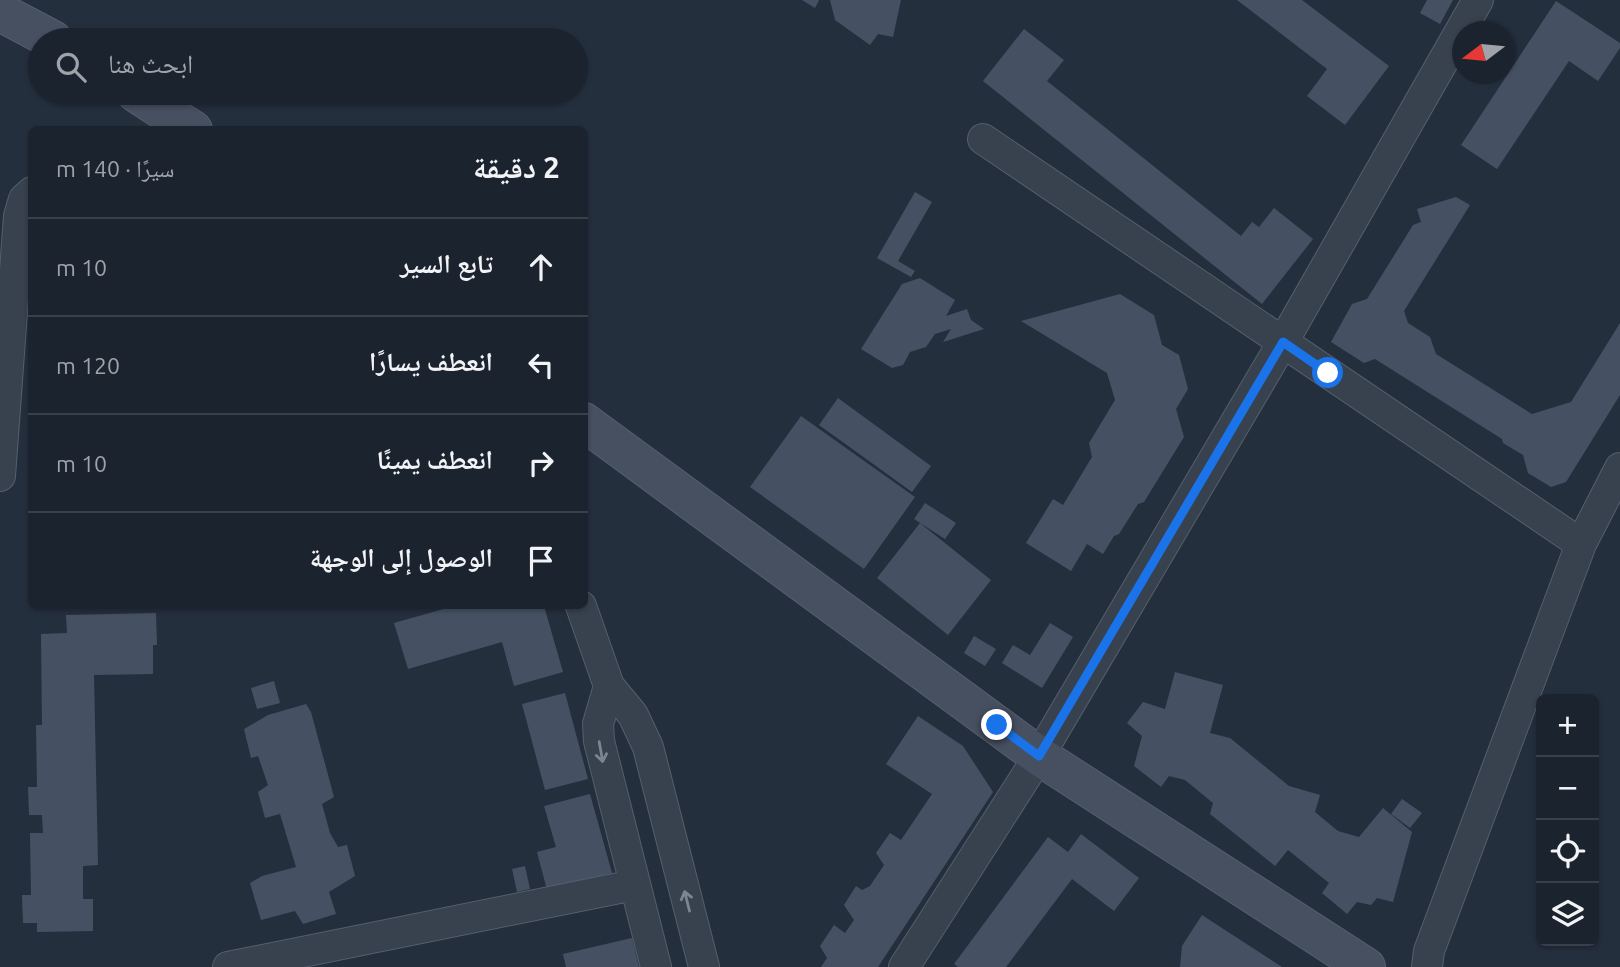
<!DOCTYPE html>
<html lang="ar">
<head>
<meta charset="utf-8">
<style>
  :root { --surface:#1b232e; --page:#242b36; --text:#f1f3f6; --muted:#a0a4aa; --line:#39404a }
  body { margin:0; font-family:Ubuntu,"Noto Naskh Arabic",sans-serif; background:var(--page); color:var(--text); direction:rtl }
  .controls { position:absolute; right:21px; bottom:21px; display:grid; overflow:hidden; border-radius:10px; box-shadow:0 2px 5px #0004 }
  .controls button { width:63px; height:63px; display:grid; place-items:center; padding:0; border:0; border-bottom:2px solid var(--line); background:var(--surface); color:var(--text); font:35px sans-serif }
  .compass { position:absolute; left:1452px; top:21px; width:63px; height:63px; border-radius:50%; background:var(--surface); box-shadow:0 2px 5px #0004; rotate:254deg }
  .stop { position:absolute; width:21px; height:21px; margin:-16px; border:5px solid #1a73e8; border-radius:50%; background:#fff }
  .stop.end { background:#1a73e8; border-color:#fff; box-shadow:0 2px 7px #0008 }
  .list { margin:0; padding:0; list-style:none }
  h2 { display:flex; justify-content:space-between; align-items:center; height:91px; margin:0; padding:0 28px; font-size:30px }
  h2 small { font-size:23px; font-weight:400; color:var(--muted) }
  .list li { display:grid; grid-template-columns:46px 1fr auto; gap:21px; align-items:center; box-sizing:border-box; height:98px; padding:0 28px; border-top:2px solid var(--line) }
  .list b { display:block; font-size:26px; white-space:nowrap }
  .list em { font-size:23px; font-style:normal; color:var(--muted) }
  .icon { flex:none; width:38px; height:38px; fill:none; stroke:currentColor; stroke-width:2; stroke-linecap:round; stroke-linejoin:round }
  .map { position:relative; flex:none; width:1620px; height:967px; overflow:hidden; direction:ltr }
  .search { position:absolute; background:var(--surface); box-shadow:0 2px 5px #0004; left:28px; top:28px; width:560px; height:77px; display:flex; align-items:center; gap:18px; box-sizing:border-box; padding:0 24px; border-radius:38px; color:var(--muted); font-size:26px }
  .panel { position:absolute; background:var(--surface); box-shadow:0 2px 5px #0004; left:28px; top:126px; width:560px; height:483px; border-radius:10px; direction:rtl }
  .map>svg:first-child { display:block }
  .building { fill:#455162 }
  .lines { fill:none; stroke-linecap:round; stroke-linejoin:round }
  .street-casing { stroke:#565f6c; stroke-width:32 }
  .secondary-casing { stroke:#565f6c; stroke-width:40 }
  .street { stroke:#38414e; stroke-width:30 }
  .secondary { stroke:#465061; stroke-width:38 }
  .oneway { stroke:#7c8592 }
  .route { stroke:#1a73e8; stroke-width:9 }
</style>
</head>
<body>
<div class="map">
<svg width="1620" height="967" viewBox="0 0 1620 967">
  <rect width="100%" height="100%" fill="#242f3e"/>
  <path class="building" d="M802 0H819L815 8Z
    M830 0H901L893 37 878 34 870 45 835 20Z
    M1237 0H1302L1389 66 1345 125 1307 96 1327 69Z
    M1427 0H1453L1440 24 1420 13Z
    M1556 1 1620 43V48L1598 81 1569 61 1497 169 1461 145Z
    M1024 29 1064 60 1047 81 1241 236 1252 222 1259 227 1274 208 1313 239 1262 304 983 81Z
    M915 192 932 202 898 261 915 271 911 277 877 258Z
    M1456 197 1470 205 1404 311 1408 323 1430 337 1436 354 1532 414 1571 402 1620 323V395L1566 482 1551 487 1528 473 1523 455 1503 443 1502 439 1375 359 1364 363 1331 342 1352 304 1367 299 1413 225 1421 222 1417 209Z
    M920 278 955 300 946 316 967 309 971 320 984 329 943 342 951 329 935 334 926 347 910 352 903 365 892 368 861 349 902 284Z
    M1120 294 1154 315 1162 345 1179 355 1188 389 1176 409 1184 437 1144 502 1138 504 1119 534 1114 536 1103 554 1087 544 1071 571 1026 543 1053 499 1063 505 1092 457 1089 443 1115 400 1107 373 1021 321Z
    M838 398 931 466 912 492 819 425Z
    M801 416 915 497 864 569 750 487Z
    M925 503 956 523 945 539 914 519Z
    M920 523 991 580 948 635 877 578Z
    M454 606H544L563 672 514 686 502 642 408 669 394 623Z
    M156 613 157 645H153V674L94 675 98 865 83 866V899H93V931L37 932V923H23L22 895H31L30 833H43L42 815H29L28 787H37L36 725H42L41 634 67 633 66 615Z
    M1050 623 1073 637 1042 688 1002 663 1013 645 1030 655Z
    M974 636 996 649 985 666 964 653Z
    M1175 672 1223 685 1210 733 1230 738 1289 786 1320 795 1315 812 1338 831 1359 837 1383 808 1412 832 1393 902 1377 898 1371 905 1357 902 1347 914 1322 893 1329 883 1288 850 1275 866 1210 814 1213 803 1185 780 1169 776 1161 787 1134 766 1142 736 1127 723 1143 702 1165 709Z
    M274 681 280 703 257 709 251 688Z
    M565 693 588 779 545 790 522 704Z
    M306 704 311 712 334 797 322 804 330 833 338 847 347 845 355 876 329 892 336 914 303 924 295 911 261 920 250 883 262 876 296 867 280 814 265 818 258 792 268 785 258 756 251 758 244 729 268 715Z
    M918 716 963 746 993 792 878 967H821L827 958 820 946 834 925 845 933 854 920 844 905 856 886 862 890 870 886 884 865 876 853 890 833 901 840 932 794 886 764Z
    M590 794 612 873 547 890 537 852 556 847 544 806Z
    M1402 799 1422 813 1410 828 1391 814Z
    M1081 834 1139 878 1114 911 1072 879 1006 967H958L954 964 1048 837 1068 852Z
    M525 866 530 889 517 892 512 869Z
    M1202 915 1282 967H1180L1182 946Z
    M632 938 639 967H566L563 954Z"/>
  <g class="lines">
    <defs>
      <path id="street" d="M983 139 1581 544
        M0 476 19 216 24 199 32 192
        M581 606 609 686 633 715 648 747 704 967
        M609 686 598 724 599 741 656 967
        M228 967 634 885
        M904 967 1039 756 1283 342 1478 0
        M1427 967 1429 951 1581 544 1620 468"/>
      <path id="secondary" d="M0 12 53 40
        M136 93 193 130
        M584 422 1039 756 1366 967"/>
    </defs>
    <use href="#street" class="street-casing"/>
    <use href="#secondary" class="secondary-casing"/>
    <use href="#street" class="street"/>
    <use href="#secondary" class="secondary"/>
  </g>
  <defs><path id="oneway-shaft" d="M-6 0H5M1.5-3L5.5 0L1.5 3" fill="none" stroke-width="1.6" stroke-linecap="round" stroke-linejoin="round" transform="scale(1.75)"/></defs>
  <g class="oneway">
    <use href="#oneway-shaft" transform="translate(601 752) rotate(80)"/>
    <use href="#oneway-shaft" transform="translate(687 901) rotate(-104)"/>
  </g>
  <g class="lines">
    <path class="route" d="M997 725 1039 756 1283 342 1328 373"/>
  </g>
</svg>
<div class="controls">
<button>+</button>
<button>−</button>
<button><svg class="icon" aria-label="locate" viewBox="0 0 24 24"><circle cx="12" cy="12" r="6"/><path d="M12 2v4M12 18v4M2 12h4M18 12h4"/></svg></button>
<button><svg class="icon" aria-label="layers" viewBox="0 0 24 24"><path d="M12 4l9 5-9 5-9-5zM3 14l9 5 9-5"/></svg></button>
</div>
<svg class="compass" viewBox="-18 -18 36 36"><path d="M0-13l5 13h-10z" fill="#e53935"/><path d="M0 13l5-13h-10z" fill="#a0a4aa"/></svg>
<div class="stop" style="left:1328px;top:373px"></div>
<div class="stop end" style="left:997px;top:725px"></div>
<div class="search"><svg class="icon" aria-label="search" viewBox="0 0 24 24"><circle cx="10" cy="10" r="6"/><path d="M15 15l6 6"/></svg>ابحث هنا</div>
<section class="panel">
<h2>2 دقيقة<small>سيرًا · 140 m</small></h2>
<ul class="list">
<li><svg class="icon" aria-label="ahead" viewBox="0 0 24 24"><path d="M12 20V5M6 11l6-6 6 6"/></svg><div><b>تابع السير</b></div><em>10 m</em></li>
<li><svg class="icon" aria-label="left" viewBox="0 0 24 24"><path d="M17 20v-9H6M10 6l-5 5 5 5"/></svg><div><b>انعطف يسارًا</b></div><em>120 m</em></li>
<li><svg class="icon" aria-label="right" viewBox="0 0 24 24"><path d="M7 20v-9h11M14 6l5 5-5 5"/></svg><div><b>انعطف يمينًا</b></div><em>10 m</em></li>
<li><svg class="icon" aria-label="arrive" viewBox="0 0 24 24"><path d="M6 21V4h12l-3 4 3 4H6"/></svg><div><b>الوصول إلى الوجهة</b></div></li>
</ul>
</section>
</div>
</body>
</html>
